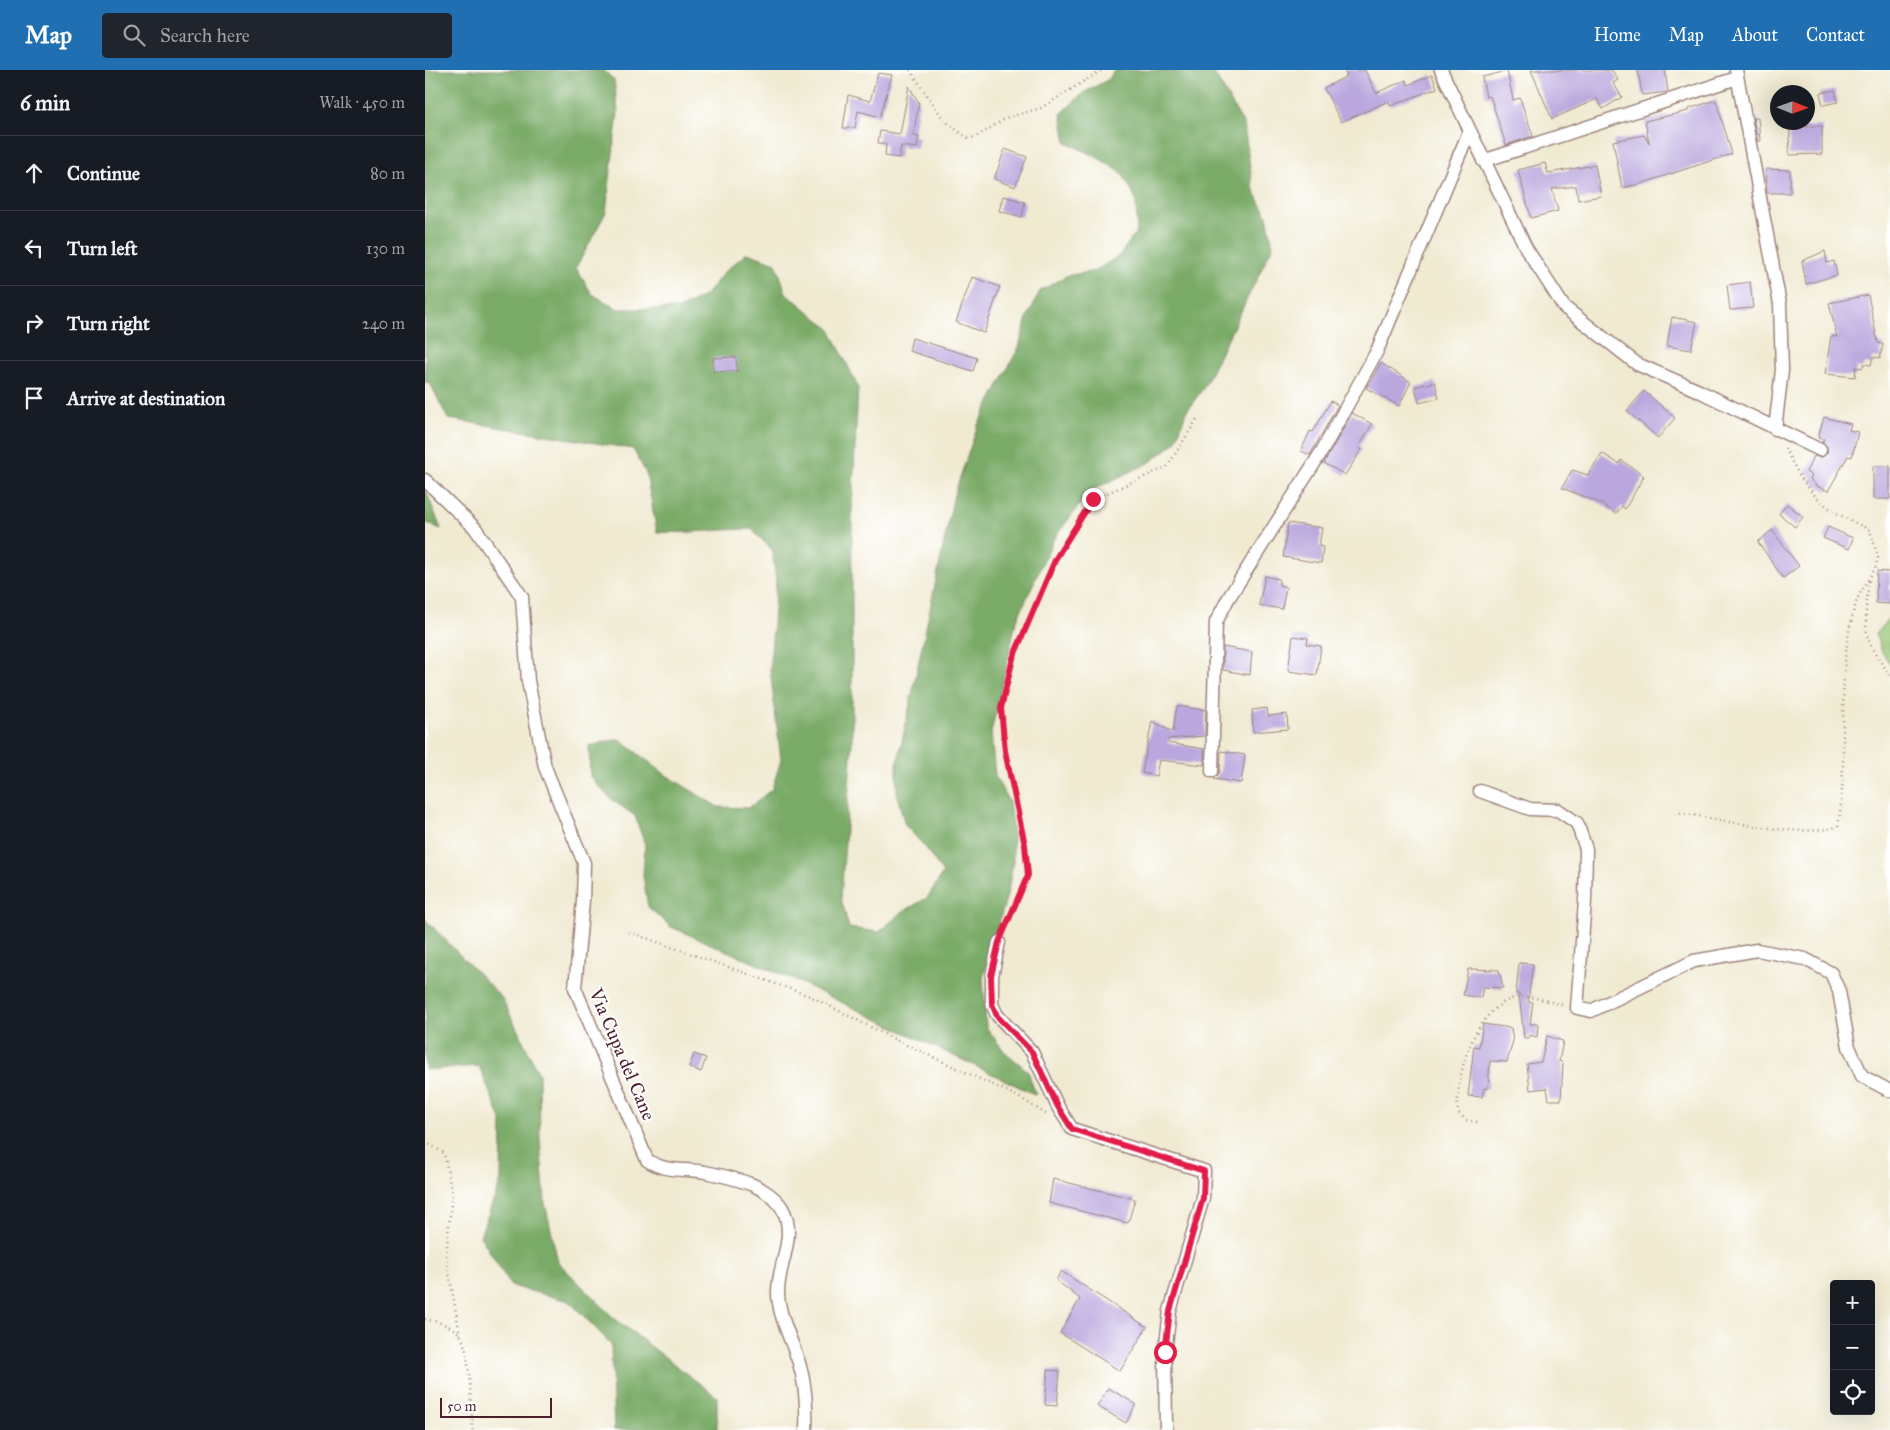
<!DOCTYPE html>
<html lang="en">
<head>
<meta charset="utf-8">
<style>
  :root { --surface:#171b24; --page:#20242c; --text:#f1f3f6; --muted:#9ea1a6; --line:#363941; --accent:#1f6fb2 }
  body { margin:0; font-family:"IM FELL Great Primer",serif; background:var(--page); color:var(--text) }
  .controls { position:absolute; right:15px; bottom:15px; display:grid; overflow:hidden; border-radius:5px; box-shadow:0 5px 20px #0002 }
  .controls button { width:45px; height:45px; display:grid; place-items:center; padding:0; border:0; border-bottom:1px solid var(--line); background:var(--surface); color:var(--text); font:25px sans-serif }
  .compass { position:absolute; left:1345px; top:15px; width:45px; height:45px; border-radius:50%; background:var(--surface); box-shadow:0 5px 20px #0002; rotate:91deg }
  .scale { position:absolute; left:15px; bottom:12px; width:112px; box-sizing:border-box; padding-left:5px; border:2px solid #4a1f2b; border-top:0; font-size:14px; line-height:18px; white-space:nowrap; color:#4a1f2b; -webkit-text-stroke:4px #fff; paint-order:stroke }
  .stop { position:absolute; width:15px; height:15px; margin:-11px; border:4px solid #e11d48; border-radius:50%; background:#fff }
  .stop.end { background:#e11d48; border-color:#fff; box-shadow:0 1px 5px #0008 }
  .list { margin:0; padding:0; list-style:none }
  h2 { display:flex; justify-content:space-between; align-items:center; height:65px; margin:0; padding:0 20px; font-size:21px }
  h2 small { font-size:16px; font-weight:400; color:var(--muted) }
  .list li { display:grid; grid-template-columns:32px 1fr auto; gap:15px; align-items:center; box-sizing:border-box; height:75px; padding:0 20px; border-top:1px solid var(--line) }
  .list b { display:block; font-size:19px; white-space:nowrap }
  .list em { font-size:16px; font-style:normal; color:var(--muted) }
  .icon { flex:none; width:28px; height:28px; fill:none; stroke:currentColor; stroke-width:2; stroke-linecap:round; stroke-linejoin:round }
  .map { position:relative; flex:none; width:1465px; height:1360px; overflow:hidden }
  header { display:flex; align-items:center; gap:30px; box-sizing:border-box; height:70px; padding:0 25px; background:var(--accent); color:#fff }
  header strong { font-size:24px }
  nav { display:flex; gap:28px; margin-inline-start:auto; font-size:18px }
  .search { width:350px; height:45px; background:var(--page); display:flex; align-items:center; gap:12px; box-sizing:border-box; padding:0 18px; border-radius:5px; color:var(--muted); font-size:19px }
  main { display:flex }
  aside { flex:1; background:var(--surface) }
  .map>svg:first-child { display:block }
  .green { fill:#97c574; stroke:#707250 }
  .forest { fill:#79aa66; stroke:#626448 }
  .building { fill:#baa7de }
  .lines { fill:none; stroke-linecap:round; stroke-linejoin:round }
  .street-casing { stroke:#9d847e; stroke-width:15 }
  .path { stroke:#9d847e; stroke-width:2.5; stroke-dasharray:1 4; stroke-linecap:butt }
  .street { stroke:#fff; stroke-width:12 }
  .route { stroke:#e11d48; stroke-width:6 }
  .labels { text-anchor:middle; stroke-width:4; stroke-linejoin:round; paint-order:stroke }
  .street-label { font-size:19px; fill:#4a1f2b; stroke:#fff }
</style>
</head>
<body>
<header>
<strong>Map</strong>
<div class="search"><svg class="icon" aria-label="search" viewBox="0 0 24 24"><circle cx="10" cy="10" r="6"/><path d="M15 15l6 6"/></svg>Search here</div>
<nav><a>Home</a><a>Map</a><a>About</a><a>Contact</a></nav>
</header>
<main>
<aside>
<h2>6 min<small>Walk · 450 m</small></h2>
<ul class="list">
<li><svg class="icon" aria-label="ahead" viewBox="0 0 24 24"><path d="M12 20V5M6 11l6-6 6 6"/></svg><div><b>Continue</b></div><em>80 m</em></li>
<li><svg class="icon" aria-label="left" viewBox="0 0 24 24"><path d="M17 20v-9H6M10 6l-5 5 5 5"/></svg><div><b>Turn left</b></div><em>130 m</em></li>
<li><svg class="icon" aria-label="right" viewBox="0 0 24 24"><path d="M7 20v-9h11M14 6l5 5-5 5"/></svg><div><b>Turn right</b></div><em>240 m</em></li>
<li><svg class="icon" aria-label="arrive" viewBox="0 0 24 24"><path d="M6 21V4h12l-3 4 3 4H6"/></svg><div><b>Arrive at destination</b></div></li>
</ul>
</aside>
<div class="map">
<svg width="1465" height="1360" viewBox="0 0 1465 1360">
  <rect width="100%" height="100%" fill="#fff"/>
  <filter id="ink" filterUnits="userSpaceOnUse"><feTurbulence type="fractalNoise" baseFrequency=".02" numOctaves="2"/><feDisplacementMap in="SourceGraphic" scale="10" xChannelSelector="R" yChannelSelector="G"/><feConvolveMatrix kernelMatrix="1 2 1 2 8 2 1 2 1" color-interpolation-filters="sRGB"/></filter>
  <filter id="wash" filterUnits="userSpaceOnUse"><feTurbulence type="fractalNoise" baseFrequency=".0096" numOctaves="4" result="noise"/><feDisplacementMap in="SourceGraphic" scale="20" xChannelSelector="R" yChannelSelector="G"/><feGaussianBlur stdDeviation="1.12" result="paint"/><feColorMatrix in="noise" values="0 0 0 0 0 0 0 0 0 0 0 0 0 0 0 0 0 1.4 0 .05"/><feComposite in="paint" operator="in"/></filter>
  <g filter="url(#wash)">
    <rect width="100%" height="100%" fill="#f0ead1"/>
    <path class="green" d="M1463 549H1465V594L1457 582 1450 564Z"/>
    <path class="forest" d="M0 0H179L189 10 193 42 181 142 151 198 167 224 193 239H254L281 225 299 202 322 183 351 193 361 223 405 259 433 317 427 440V673L416 828 424 858 454 862 477 842 502 828 518 803 501 778 480 755 472 725V695L529 425 553 355 594 277 602 248 615 221 641 206 670 201 695 185 712 161 711 129 697 103 670 86 641 72 636 44 658 23 684 9 689 0 788 1 819 55 828 118 842 146 848 176 779 317 761 342 751 372 724 393 665 421 628 470 591 552 566 663 570 706 584 732 588 763V794L582 825 558 908 561 957 579 981 603 1001 611 1025 376 913 246 857 223 837 218 806 220 775 210 746 186 729 165 707 164 676 194 669 241 705 293 737 324 738 347 719 356 690 345 599 351 510 347 480 326 459C295 459 264 464 232 462L221 403 208 379 23 349 5 313 0 312Z
      M0 418 16 459 0 452Z
      M0 849 77 928 114 1004 115 1070 120 1133 133 1192 189 1248 292 1327V1360H189L186 1274 144 1231 86 1216 55 1166 76 1110 77 1052 54 996 0 1000Z"/>
    <g id="blocks">
      <path class="building" d="M919 0H940L951 23 981 10 983 15 1007 5 1012 18 965 36 964 31 916 52 899 18 922 6Z
        M1106 0H1187L1193 10 1188 13 1197 27 1178 39 1172 29 1127 49Z
        M1213 0H1240L1243 22 1217 25Z
        M1082 1 1088 30 1095 28 1108 66 1081 75 1065 26 1061 27 1057 7Z
        M453 3 467 5 455 47 433 41 430 58H418L423 25 445 31Z
        M484 16 494 33 488 66 494 67 492 78 476 76 474 88 460 86 461 74 453 73 455 61 475 64Z
        M1410 20 1413 32 1398 35 1395 23Z
        M1291 30 1307 84 1215 114 1197 118 1188 71 1219 65 1224 73 1220 51 1263 41V39Z
        M1328 48H1333L1335 70 1333 72Z
        M1397 56V84L1364 85 1365 57Z
        M580 79 602 87 590 117 569 109Z
        M1120 93 1123 103 1170 95 1176 126 1153 130 1151 116 1127 119 1133 141 1106 148 1093 100Z
        M1341 99 1365 100V123H1342Z
        M578 126 600 132 597 147 574 141Z
        M1400 181 1402 193 1409 191 1412 205 1381 214 1377 191Z
        M547 207 575 217 559 263 531 252Z
        M1325 212 1328 238 1305 240 1302 215Z
        M1443 225 1453 273 1458 274 1455 288 1448 287 1446 295 1439 294 1437 298 1431 297 1430 307 1400 304 1406 266 1412 267 1404 233Z
        M1247 247 1272 252 1266 280 1242 276Z
        M487 268 552 288 548 301 484 281Z
        M311 287 312 301 288 302V288Z
        M956 293 986 312 974 336 941 318Z
        M1010 312 1014 328 994 333 990 317Z
        M1219 321 1250 348 1233 368 1202 341Z
        M906 331 913 335 885 385 876 381 885 361 888 362Z
        M927 343 947 354 934 377 937 379 920 405 899 393Z
        M1399 347 1426 354 1424 360 1433 362 1427 387 1423 386 1403 421 1391 416 1385 409 1387 406 1381 402 1389 386 1396 388 1402 383V376L1397 372 1399 369 1393 368Z
        M1177 383 1194 394 1196 390 1219 406 1200 439 1197 436 1191 444 1175 433 1137 418 1147 400 1163 405Z
        M1448 396H1465V429H1448Z
        M1362 434 1378 447 1370 457 1354 444Z
        M863 453 897 458 894 476 898 477 896 493 858 487Z
        M1403 457 1428 468 1424 479 1398 468Z
        M1347 460 1374 496 1358 508 1333 472Z
        M1452 501 1465 502V534L1451 533Z
        M840 506 854 509V515L861 517 857 539 834 535Z
        M868 566 883 568 882 574 896 576 892 605 863 601Z
        M798 577 827 582 825 605 798 600Z
        M752 636 781 640 780 666 743 669V673L779 679V695L734 690 731 706 717 703 727 651 748 662Z
        M842 638 843 646 862 644 863 659 828 662 827 640Z
        M796 681 820 685 816 713 789 709 795 702Z
        M1094 893 1108 894 1103 932H1108L1105 954H1113L1112 967 1104 965V968H1099L1094 924H1091Z
        M1043 899 1074 900 1078 918 1058 917 1056 928 1038 925Z
        M1058 954 1086 958 1088 971 1082 992 1065 991 1063 1019 1059 1018 1057 1027 1043 1026 1049 976 1054 977Z
        M1122 966 1138 971 1134 991 1138 993 1136 1030H1124L1122 1018 1105 1020 1102 994 1116 992Z
        M269 984 281 988 276 1002 264 997Z
        M628 1109 710 1129 703 1153 624 1133Z
        M636 1201 722 1257 695 1301 635 1263 655 1229 631 1210Z
        M623 1300 635 1301 632 1336 620 1335Z
        M683 1318 711 1334 701 1353 672 1336Z"/>
    </g>
  </g>
  <g filter="url(#ink)">
    <use href="#blocks" fill-opacity="0" stroke="#9d847e" stroke-width="1"/>
    <g class="lines">
      <defs>
        <path id="street" d="M1016 0 1101 178 1139 237 1212 294 1274 321 1395 380
          M1311 0 1355 234 1357 300 1350 359
          M1058 91 1312 8
          M0 410 50 458 97 527 103 611 120 697 159 793 158 831 150 918 222 1090C241 1103 259 1098 280 1102 295 1105 313 1109 328 1115 338 1119 352 1129 357 1138 373 1166 352 1195 353 1224 354 1247 367 1271 374 1293 381 1315 382 1337 381 1360
          M787 701 791 552 803 529 897 381 952 281 1044 62
          M1055 721 1105 739 1133 740 1152 753 1161 779 1160 831 1152 938 1166 941 1269 891 1332 880 1380 889 1406 903 1414 921 1424 977 1437 1006 1465 1021
          M574 872 567 906V934L572 945 607 982 633 1037 647 1059 779 1101 778 1128 745 1241 740 1282 741 1360"/>
      </defs>
      <use href="#street" class="street-casing"/>
      <path class="path" d="M485 0 519 50 542 68 551 67 581 48 616 38 677 0
        M1360 378C1374 407 1387 430 1417 446 1426 451 1436 455 1445 460L1453 488 1450 499
        M1444 511C1442 530 1437 557 1446 576 1451 586 1459 596 1465 606
        M1250 742C1290 748 1377 770 1413 756 1425 684 1409 607 1430 536 1433 524 1443 511 1450 499
        M580 860 603 805 600 775 580 681 575 638 588 588 631 488 668 429 742 397 772 349
        M204 862 385 926 473 971 592 1026 621 1044
        M1052 1052 1041 1050 1033 1042C1030 1005 1049 940 1089 928 1104 924 1124 932 1139 935
        M0 1072 19 1083 27 1124 21 1185 35 1265
        M0 1249C11 1251 27 1255 35 1265 46 1280 45 1338 48 1360"/>
      <use href="#street" class="street"/>
    </g>
  </g>
  <g class="lines" filter="url(#ink)">
    <path class="route" d="M668 429 631 488 588 588 576 638 580 681 600 775 603 805 574 872 566 906 567 934 572 946 607 982 633 1037 647 1059 779 1101 778 1128 745 1241 740 1282"/>
  </g>
  <g class="labels">
    <g class="street-label">
      <text transform="translate(198 984) rotate(67)" y="7">Via Cupa del Cane</text>
    </g>
  </g>
</svg>
<div class="controls">
<button>+</button>
<button>−</button>
<button><svg class="icon" aria-label="locate" viewBox="0 0 24 24"><circle cx="12" cy="12" r="6"/><path d="M12 2v4M12 18v4M2 12h4M18 12h4"/></svg></button>
</div>
<svg class="compass" viewBox="-18 -18 36 36"><path d="M0-13l5 13h-10z" fill="#e53935"/><path d="M0 13l5-13h-10z" fill="#9ea1a6"/></svg>
<div class="scale">50 m</div>
<div class="stop" style="left:740px;top:1282px"></div>
<div class="stop end" style="left:668px;top:429px"></div>
</div>
</main>
</body>
</html>
